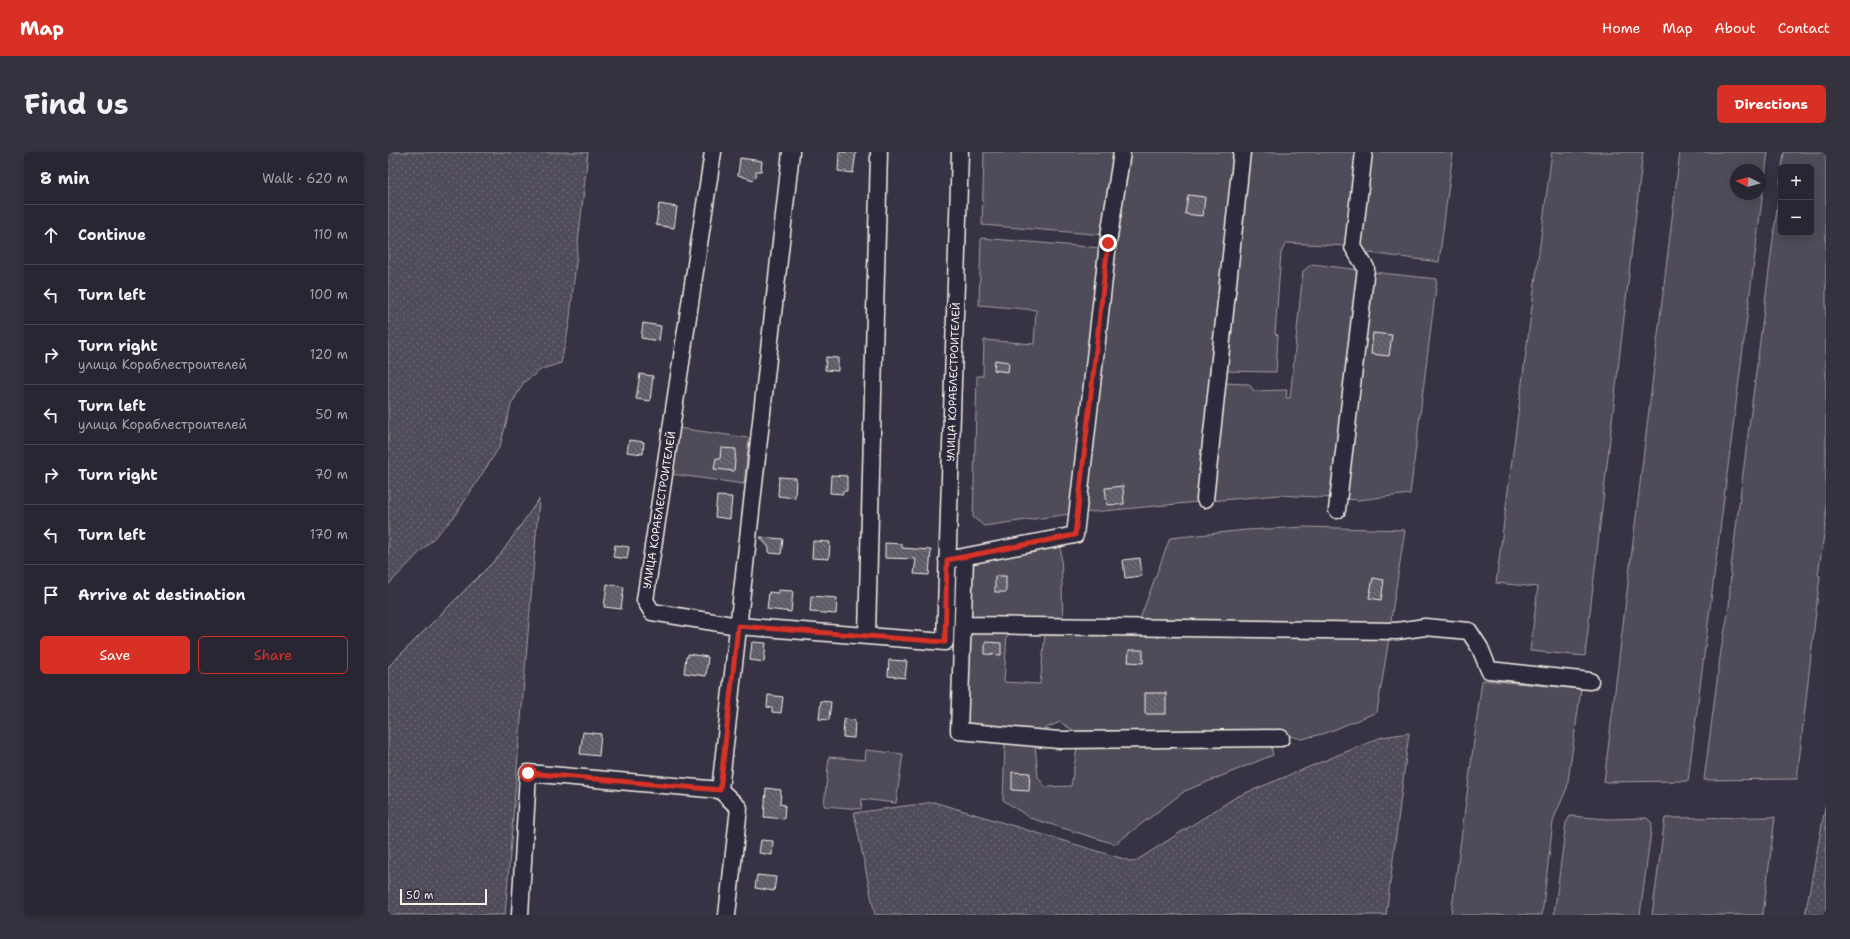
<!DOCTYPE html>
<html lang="en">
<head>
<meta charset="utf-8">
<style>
  :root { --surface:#292633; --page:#35323f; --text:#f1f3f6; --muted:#a5a5ac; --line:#45434e; --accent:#d93025 }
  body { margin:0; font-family:"Shantell Sans",sans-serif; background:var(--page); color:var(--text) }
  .controls { position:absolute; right:12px; top:12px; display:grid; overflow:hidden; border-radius:6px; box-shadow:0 2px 10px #0003 }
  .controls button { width:36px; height:36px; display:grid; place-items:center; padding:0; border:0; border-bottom:1px solid var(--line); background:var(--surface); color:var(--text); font:20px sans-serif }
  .compass { position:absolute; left:1342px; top:12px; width:36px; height:36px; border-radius:50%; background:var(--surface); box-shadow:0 2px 10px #0003; rotate:276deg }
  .scale { position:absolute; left:12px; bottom:10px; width:87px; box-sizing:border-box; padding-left:4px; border:2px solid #f4f1e8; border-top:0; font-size:11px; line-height:14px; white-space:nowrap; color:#f4f1e8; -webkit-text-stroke:3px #2f2a3d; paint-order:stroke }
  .stop { position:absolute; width:12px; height:12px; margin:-9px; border:3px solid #d93025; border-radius:50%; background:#fff }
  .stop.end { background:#d93025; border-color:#fff; box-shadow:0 1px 4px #0008 }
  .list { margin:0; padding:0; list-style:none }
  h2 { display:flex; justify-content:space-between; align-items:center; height:52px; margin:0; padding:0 16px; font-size:17px }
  h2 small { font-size:13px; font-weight:400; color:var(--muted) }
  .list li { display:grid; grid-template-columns:26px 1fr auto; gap:12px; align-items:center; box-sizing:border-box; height:60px; padding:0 16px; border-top:1px solid var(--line) }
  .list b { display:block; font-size:15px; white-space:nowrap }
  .list p { margin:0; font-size:13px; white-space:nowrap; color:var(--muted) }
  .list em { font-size:13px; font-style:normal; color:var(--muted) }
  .actions { display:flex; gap:8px; padding:12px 16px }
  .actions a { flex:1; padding:9px 0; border:1px solid var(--accent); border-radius:6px; text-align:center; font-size:14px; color:var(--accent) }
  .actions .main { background:var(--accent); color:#fff }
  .icon { flex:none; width:22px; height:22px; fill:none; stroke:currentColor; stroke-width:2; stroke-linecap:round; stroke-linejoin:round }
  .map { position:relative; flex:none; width:1438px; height:763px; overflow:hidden; border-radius:6px }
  header { display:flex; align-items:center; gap:24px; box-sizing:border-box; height:56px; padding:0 20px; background:var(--accent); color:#fff }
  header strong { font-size:19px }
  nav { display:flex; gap:22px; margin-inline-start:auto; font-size:14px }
  .intro { display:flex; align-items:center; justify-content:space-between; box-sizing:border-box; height:96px; padding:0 24px }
  h1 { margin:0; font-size:28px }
  .button { padding:10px 18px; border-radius:6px; background:var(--accent); color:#fff; font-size:14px; font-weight:700 }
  main { display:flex; gap:24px; padding:0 24px }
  aside { flex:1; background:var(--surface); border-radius:6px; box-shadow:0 2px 10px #0003 }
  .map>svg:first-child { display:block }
  .grass { fill:url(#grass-dots); stroke:#a29ea0 }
  .green { fill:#504b59; stroke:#a29ea0; fill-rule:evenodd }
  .building { fill:url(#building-back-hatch); stroke:#f4f1e8 }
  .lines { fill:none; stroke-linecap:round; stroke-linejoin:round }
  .minor-casing { stroke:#f4f1e8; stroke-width:19 }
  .minor { stroke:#2f2a3d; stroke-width:16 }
  .route { stroke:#d93025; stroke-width:5 }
  .labels { text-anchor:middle; stroke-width:4; stroke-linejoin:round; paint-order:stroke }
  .street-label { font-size:11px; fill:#f4f1e8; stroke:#2f2a3d }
</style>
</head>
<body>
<header>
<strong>Map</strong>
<nav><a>Home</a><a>Map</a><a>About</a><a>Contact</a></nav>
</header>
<div class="intro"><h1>Find us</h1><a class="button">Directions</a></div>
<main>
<aside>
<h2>8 min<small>Walk · 620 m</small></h2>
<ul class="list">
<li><svg class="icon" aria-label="ahead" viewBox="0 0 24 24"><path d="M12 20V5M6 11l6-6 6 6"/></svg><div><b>Continue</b></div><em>110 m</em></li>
<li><svg class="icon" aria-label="left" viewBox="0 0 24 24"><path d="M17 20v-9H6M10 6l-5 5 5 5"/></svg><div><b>Turn left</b></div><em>100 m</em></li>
<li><svg class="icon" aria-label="right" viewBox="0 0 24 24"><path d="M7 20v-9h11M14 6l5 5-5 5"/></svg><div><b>Turn right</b><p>улица Кораблестроителей</p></div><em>120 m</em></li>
<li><svg class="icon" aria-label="left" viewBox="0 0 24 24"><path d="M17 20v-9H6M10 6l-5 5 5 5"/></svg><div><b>Turn left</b><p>улица Кораблестроителей</p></div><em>50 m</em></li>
<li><svg class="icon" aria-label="right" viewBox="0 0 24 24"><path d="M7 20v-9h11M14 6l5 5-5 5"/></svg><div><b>Turn right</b></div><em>70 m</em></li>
<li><svg class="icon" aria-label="left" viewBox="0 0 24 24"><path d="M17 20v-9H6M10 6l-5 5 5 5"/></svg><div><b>Turn left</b></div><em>170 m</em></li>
<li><svg class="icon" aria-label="arrive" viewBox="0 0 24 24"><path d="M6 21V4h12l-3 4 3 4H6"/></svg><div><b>Arrive at destination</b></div></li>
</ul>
<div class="actions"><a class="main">Save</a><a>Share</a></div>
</aside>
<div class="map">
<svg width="1438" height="763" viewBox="0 0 1438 763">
  <defs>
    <pattern id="grass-dots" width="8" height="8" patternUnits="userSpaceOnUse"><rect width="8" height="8" fill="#504b59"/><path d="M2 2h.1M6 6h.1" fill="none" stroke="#6a6571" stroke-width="1.8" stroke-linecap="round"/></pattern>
    <pattern id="building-back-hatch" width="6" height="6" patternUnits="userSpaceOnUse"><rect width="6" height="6" fill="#5f5c67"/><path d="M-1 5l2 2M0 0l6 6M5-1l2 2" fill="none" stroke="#77747d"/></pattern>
  </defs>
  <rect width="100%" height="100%" fill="#373244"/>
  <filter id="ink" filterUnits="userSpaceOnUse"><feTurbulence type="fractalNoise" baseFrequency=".025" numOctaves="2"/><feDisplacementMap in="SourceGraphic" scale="8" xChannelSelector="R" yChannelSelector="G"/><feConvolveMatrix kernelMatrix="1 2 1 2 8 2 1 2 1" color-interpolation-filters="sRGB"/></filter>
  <g filter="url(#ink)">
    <path class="grass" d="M0 0H200L181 174 173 211 154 217 136 230 123 253 112 294 67 364 0 433Z
      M151 347 117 763H0V515L112 403Z
      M1021 581 998 763H487L466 661 546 650 746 710 848 645 994 585Z
      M1438 651V763H1417Z"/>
    <path class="green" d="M596 0H729L717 83 594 73Z
      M742 0H847L810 350 694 361 723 110 734 58Z
      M860 0H970L958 94 898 91 893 101 887 182 890 183 888 220 837 219Z
      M982 0H1065L1051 110 973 100 970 95Z
      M1164 0H1255L1197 504 1142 499 1150 435 1108 431Z
      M1292 0H1380L1300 629 1216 630ZM1348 18H1372V42H1348Z
      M1396 0H1438V369L1430 423 1432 424 1409 627 1316 628 1333 498 1341 457 1343 415 1393 25V81H1423V15H1394Z
      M593 86 713 96 682 362 596 374 585 365 589 224H595L596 188 646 192 648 158 591 153Z
      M924 112 972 118 945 346 891 343 822 349 836 231 861 232 866 239 899 238 898 246H902L915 119Z
      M984 120 1049 127 1022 342 970 348 957 347Z
      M290 276 361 286 356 332 283 322Z
      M918 375 1017 378 1002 474 750 472 782 386 858 378Z
      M673 395 675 471 581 469 584 412 624 402Z
      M581 481 619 482 616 530 652 532 657 483 1001 486 989 560 938 581 914 587 894 582 694 584 672 570 649 580 577 576Z
      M1094 528 1193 537 1179 636 1168 661 1165 670 1154 763H1063Z
      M617 590 647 592 650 625 657 635 683 634 689 596 883 594 885 603 797 639 727 692 642 666 615 648Z
      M478 598 515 602 508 651 474 647 473 657 436 654 441 605 477 608Z
      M1182 664 1220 667 1259 666 1264 671 1252 763H1166L1178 671Z
      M1387 665 1375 763H1264L1277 666Z"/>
    <path class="building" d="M451 0H468L465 21 450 19Z
      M352 6 374 9 373 19H368V25L365 28 350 23Z
      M800 43 817 45 815 64 797 62Z
      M271 52 289 55 286 76 268 73Z
      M255 171 273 174 271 189 253 186Z
      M985 181 1004 183 1001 204 983 202Z
      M438 205 450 206V219L437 218Z
      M607 208 621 210 620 220 606 218Z
      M252 222 265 224 262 249 248 247Z
      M241 288 256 290 255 302 239 300Z
      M333 296 348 297 346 319 326 317 328 306 332 307Z
      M443 323 459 324V339H455V342L442 341Z
      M391 325 408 326 407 346 390 344Z
      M735 334 736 352 719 353 717 336Z
      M329 344 344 345 342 367 327 365Z
      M372 385 395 387 393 402 381 401V396Z
      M425 389 442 390 441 407 424 406Z
      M497 391 514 392V396L543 398 541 423 526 422 528 407 497 406Z
      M227 393 241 395 239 407 225 405Z
      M752 406 754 424 737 426 735 408Z
      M607 424H618V440H607Z
      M985 426 996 428 993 448 981 446Z
      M219 432 236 435 233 457 216 455Z
      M390 438 405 439 403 460 379 457 381 440 390 441Z
      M423 444 449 446 448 462 422 460Z
      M364 490 378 491 376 510 362 508Z
      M597 490 613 491V503L597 502Z
      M741 498H755V511L740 510Z
      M300 502 320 505 318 524 296 521 298 505H300Z
      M501 508 519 509 517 526 500 524Z
      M757 541H778V562H757Z
      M380 543 395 545 393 561 384 560V556L379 555Z
      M433 549 443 550 441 568 431 567Z
      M456 567 467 568 466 586 455 585Z
      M195 580 213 582 211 604 192 602Z
      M624 620 642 621 641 639 624 638Z
      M378 636 393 638 392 652 397 653 396 667 376 665Z
      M373 688 385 689 384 703 371 701Z
      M369 723 388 725 386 739 367 736Z"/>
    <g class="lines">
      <defs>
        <path id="minor" d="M325 0 257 448 264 460 350 474 557 490 572 0
          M817 347 854 0
          M949 358 978 116 965 95 976 0
          M577 405 571 579 671 588 893 586
          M559 408 687 383 720 91 734 0
          M575 473 1009 479 1037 475 1081 479 1092 496 1101 518 1202 529
          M479 483 491 0
          M332 638 403 0
          M132 763 140 621 332 638 351 656 339 763"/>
      </defs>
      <use href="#minor" class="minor-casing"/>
      <use href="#minor" class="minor"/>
    </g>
  </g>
  <g class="lines" filter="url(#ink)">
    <path class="route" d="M140 621 332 638 350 474 557 490 559 408 687 383 720 91"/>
  </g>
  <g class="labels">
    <g class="street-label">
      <text transform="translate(565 230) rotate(-88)" y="4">УЛИЦА КОРАБЛЕСТРОИТЕЛЕЙ</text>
      <text transform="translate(271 358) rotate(-81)" y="4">УЛИЦА КОРАБЛЕСТРОИТЕЛЕЙ</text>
    </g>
  </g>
</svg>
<div class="controls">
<button>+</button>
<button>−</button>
</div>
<svg class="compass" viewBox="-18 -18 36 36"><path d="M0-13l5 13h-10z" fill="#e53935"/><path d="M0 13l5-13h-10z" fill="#a5a5ac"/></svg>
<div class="scale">50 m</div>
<div class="stop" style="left:140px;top:621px"></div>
<div class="stop end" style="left:720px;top:91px"></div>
</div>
</main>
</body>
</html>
